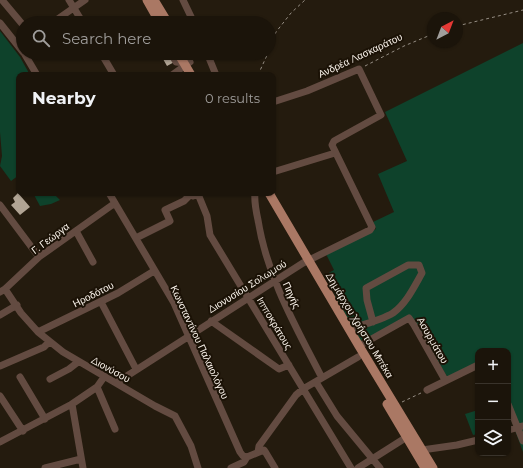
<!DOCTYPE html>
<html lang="en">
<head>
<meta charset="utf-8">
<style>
  :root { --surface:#1b140a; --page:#241d13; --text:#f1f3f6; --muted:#a09e9c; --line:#39332b }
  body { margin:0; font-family:Montserrat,sans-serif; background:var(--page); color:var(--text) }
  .controls { position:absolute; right:12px; bottom:12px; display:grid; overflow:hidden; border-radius:8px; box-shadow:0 1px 3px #0004 }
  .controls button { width:36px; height:36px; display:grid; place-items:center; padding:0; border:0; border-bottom:1px solid var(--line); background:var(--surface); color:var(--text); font:20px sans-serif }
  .compass { position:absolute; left:427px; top:12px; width:36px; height:36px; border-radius:50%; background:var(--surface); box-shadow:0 1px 3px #0004; rotate:42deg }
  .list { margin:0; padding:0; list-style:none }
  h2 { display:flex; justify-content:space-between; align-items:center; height:52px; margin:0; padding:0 16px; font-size:17px }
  h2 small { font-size:13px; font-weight:400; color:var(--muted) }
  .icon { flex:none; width:22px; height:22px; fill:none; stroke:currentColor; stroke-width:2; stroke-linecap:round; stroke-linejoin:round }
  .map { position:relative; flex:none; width:523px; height:468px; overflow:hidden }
  .search { position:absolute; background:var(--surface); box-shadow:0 1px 3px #0004; left:16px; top:16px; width:260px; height:44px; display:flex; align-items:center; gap:10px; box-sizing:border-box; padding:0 14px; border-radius:22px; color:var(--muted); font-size:15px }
  .panel { position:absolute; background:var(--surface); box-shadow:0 1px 3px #0004; left:16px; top:72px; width:260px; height:124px; border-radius:8px }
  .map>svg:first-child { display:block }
  .green { fill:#0e422b }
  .building { fill:#b1a494 }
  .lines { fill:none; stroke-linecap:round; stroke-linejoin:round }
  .path { stroke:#958d83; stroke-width:1; stroke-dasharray:3 3; stroke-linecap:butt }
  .minor { stroke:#634b41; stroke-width:7 }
  .major { stroke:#aa7864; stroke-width:9 }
  .labels { text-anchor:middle; stroke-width:4; stroke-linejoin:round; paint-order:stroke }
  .street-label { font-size:10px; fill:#faf3eb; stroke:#1b1206 }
</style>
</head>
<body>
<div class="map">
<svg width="523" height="468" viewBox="0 0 523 468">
  <rect width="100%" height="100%" fill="#241b0e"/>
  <path class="green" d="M0 31 20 57 30 75H19V175L11 181 0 166 2 156 0 132Z
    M523 43V452L509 414H508V351H478V362L448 378 410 315 362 342 336 298 333 289 325 275 334 270 326 254 376 229 373 222 394 212 378 174 407 161 385 112Z
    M33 193H57L55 195 60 200 51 204 40 206Z
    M478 410V434L473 435 465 414Z"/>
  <path class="building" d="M172 53 178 60 167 66 163 59Z
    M18 193 30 207 20 215 11 205 15 202 13 198Z"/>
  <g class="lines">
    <path class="path" d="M457 26 523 10
      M269 51 276 32 291 13 305 0
      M365 66 404 46 433 34
      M258 75 268 53
      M402 402 421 393"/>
    <path class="minor" d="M2 0 23 25
      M69 0 83 23
      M183 0 194 23
      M0 23 23 52
      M52 23 85 0
      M24 53 37 75
      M101 53 114 75
      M174 53 173 57 176 62 184 63
      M207 53 216 75
      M172 75 190 62
      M273 172 335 153
      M109 193 174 303 240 452 243 456 247 457
      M188 193 193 196 198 194 207 216 210 235 351 468
      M255 193C254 202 256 211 258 220 267 277 296 327 322 378
      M0 205 39 257
      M76 231 93 262
      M136 238 170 221 165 210 184 201 190 195
      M5 289 21 313 38 332 63 352 155 406 175 416 191 446 198 468
      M0 292 5 289 39 257 115 203
      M101 302 136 369
      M0 315 17 305
      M211 321 279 369 289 365
      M349 329C362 325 382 320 393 313 406 304 414 287 422 273L419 265H408L366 288 367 300 373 322
      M38 332 118 293 154 271
      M359 346 409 318 414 325 445 380
      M0 366 44 347 49 342
      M20 377 45 419
      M50 379 69 369 78 362
      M316 382 337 416 380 468
      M116 383 303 263 370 230 372 227 332 145 334 141 381 115 359 69 307 91 273 102
      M97 387 115 429
      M427 390 478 365
      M0 396 23 431
      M72 404 83 468
      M508 404 523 441
      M508 430 523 426
      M0 442 72 404 97 387 104 377
      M422 450 457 445 478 440
      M258 452 259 446 296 395 303 389 358 357
      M247 457 264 450 266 453 275 468
      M45 468 81 459
      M231 468 244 462 247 457
      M358 468 410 435"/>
    <path class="major" d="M147 0 160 23
      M154 0 168 23
      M178 53 191 75
      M269 193 359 346 433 468
      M387 404 425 468"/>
  </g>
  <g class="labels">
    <g class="street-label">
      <text transform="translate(360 55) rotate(-25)" y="4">Ανδρέα Λασκαράτου</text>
      <text transform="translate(50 238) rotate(-37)" y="4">Γ. Γεώργα</text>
      <text transform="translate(247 286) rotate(-32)" y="4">Διονυσίου Σολωμού</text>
      <text transform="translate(93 294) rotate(-27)" y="4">Ηροδότου</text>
      <text transform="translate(292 295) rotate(65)" y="4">Πηγής</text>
      <text transform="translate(275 323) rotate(59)" y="4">Ιπποκράτους</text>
      <text transform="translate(360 325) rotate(59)" y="4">Δημάρχου Χρήστου Μπέκα</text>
      <text transform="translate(433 340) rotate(60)" y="4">Ασυρμάτου</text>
      <text transform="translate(200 342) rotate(65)" y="4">Κωνσταντίνου Παλαιολόγου</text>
      <text transform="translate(111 369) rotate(29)" y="4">Διονύσου</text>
    </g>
  </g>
</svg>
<div class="controls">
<button>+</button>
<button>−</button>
<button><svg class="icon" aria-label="layers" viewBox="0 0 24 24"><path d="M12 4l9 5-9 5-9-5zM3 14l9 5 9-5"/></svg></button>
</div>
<svg class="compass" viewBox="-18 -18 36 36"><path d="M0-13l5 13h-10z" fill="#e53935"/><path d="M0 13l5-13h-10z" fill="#a09e9c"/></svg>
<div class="search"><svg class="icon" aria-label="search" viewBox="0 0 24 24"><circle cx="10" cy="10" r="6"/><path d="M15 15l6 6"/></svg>Search here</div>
<section class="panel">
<h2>Nearby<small>0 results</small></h2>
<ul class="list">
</ul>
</section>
</div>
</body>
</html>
